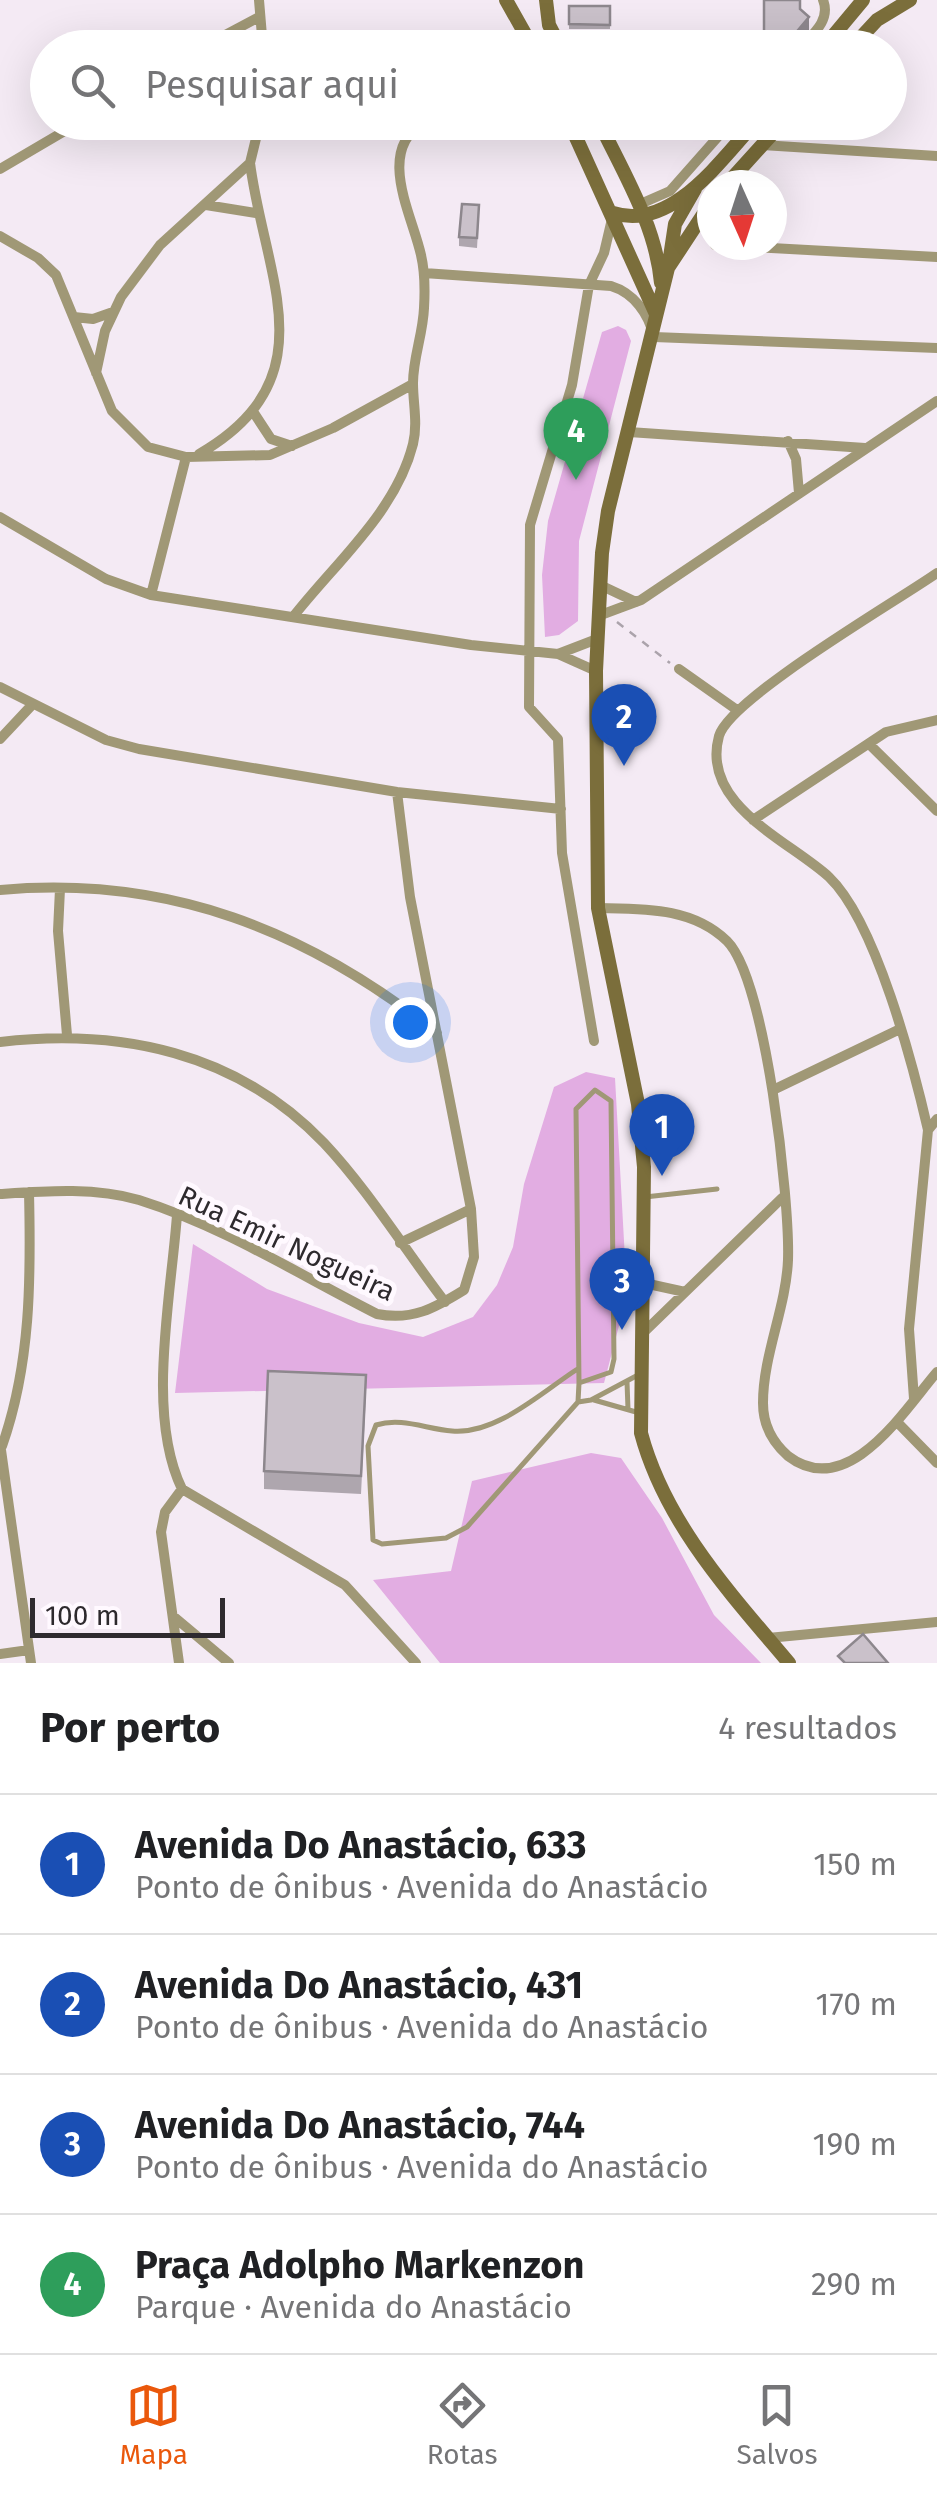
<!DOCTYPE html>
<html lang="pt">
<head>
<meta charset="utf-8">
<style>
  :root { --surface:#fff; --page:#f2f2f2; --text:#202124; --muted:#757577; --line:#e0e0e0; --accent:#ea580c }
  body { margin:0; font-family:"Fira Sans",sans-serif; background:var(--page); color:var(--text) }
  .compass { position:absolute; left:697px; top:170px; width:90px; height:90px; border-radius:50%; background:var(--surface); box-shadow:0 10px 40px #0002; rotate:177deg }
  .scale { position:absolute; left:30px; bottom:25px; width:195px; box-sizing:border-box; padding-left:10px; border:5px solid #2e2a2e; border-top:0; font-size:28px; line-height:35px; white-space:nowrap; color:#2e2a2e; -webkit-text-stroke:8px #fff9ff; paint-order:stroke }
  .you { position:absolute; left:410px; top:1022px; width:35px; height:35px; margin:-25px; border:8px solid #fff; border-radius:50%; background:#1a73e8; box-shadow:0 0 0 15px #1a73e833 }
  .badge { display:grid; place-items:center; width:65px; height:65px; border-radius:50%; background:var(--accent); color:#fff; font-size:32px; font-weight:700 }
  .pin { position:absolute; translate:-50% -82px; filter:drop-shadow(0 2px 5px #0008) }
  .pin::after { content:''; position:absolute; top:52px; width:35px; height:30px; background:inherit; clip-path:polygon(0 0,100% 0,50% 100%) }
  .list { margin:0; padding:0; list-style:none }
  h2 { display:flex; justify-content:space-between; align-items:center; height:130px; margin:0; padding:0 40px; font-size:42px }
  h2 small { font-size:32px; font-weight:400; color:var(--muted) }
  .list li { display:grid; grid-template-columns:65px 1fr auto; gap:30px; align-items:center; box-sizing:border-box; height:140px; padding:0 40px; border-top:2px solid var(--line) }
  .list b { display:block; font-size:38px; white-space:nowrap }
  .list p { margin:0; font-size:32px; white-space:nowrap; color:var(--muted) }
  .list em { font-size:32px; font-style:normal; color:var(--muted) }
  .icon { flex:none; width:55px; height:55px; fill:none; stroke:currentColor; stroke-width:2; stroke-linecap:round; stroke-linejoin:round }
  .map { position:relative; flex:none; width:937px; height:1663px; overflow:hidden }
  .search { position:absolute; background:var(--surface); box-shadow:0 10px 40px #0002; left:30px; right:30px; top:30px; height:110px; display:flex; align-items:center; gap:25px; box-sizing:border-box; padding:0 35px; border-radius:55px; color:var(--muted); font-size:38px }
  .sheet { height:690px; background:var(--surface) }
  nav { display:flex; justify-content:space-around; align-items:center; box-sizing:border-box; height:140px; border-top:2px solid var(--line); background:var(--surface); font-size:28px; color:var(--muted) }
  nav a { display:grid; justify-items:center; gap:5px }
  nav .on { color:var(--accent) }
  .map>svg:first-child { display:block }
  .green { fill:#e2ade2 }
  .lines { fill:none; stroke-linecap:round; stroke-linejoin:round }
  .path { stroke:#aba3ab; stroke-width:2.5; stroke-dasharray:8 8; stroke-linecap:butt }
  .lane { stroke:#a09876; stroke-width:5 }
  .street { stroke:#a09876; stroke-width:10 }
  .secondary { stroke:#7b6e3b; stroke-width:14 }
  .wall { fill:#aea6ae }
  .shaded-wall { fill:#8d878d }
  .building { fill:#cac1ca; stroke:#8d878d; stroke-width:2.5 }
  .labels { text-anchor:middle; stroke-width:10; stroke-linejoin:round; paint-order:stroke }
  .street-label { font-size:28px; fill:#2e2a2e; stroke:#fff9ff }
</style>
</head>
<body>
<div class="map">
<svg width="937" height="1663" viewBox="0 0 937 1663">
  <rect width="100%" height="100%" fill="#f4eaf4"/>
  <path class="green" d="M618 326 626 330 631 341 579 541 578 621 559 635 545 637 542 575 548 521 602 332Z
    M586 1072 615 1078 627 1295 604 1383 175 1393 193 1244 267 1289 359 1323 423 1337 473 1317 497 1285 513 1247 524 1184 554 1087Z
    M591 1453 621 1458 662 1518 714 1615 761 1663H440L373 1580 451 1571 472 1481Z"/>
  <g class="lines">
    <path class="path" d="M617 622 670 663"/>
    <path class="lane" d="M595 1090 611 1101 614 1359 611 1372 579 1383 576 1109Z
      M645 1197 717 1189
      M576 1370C542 1392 496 1435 452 1431 426 1429 402 1417 376 1425L368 1446 373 1540 382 1544 446 1538 467 1527 578 1402 591 1400 638 1375
      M627 1382 628 1409
      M594 1400 636 1412
      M578 1402 579 1383"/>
    <path class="street" d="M259 0 263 48
      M201 48 259 17
      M800 48C813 34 831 20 823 0
      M762 145 937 156
      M0 169 80 122
      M206 205 256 213
      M638 205 670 191 731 122
      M0 236 38 258 56 275 112 411 148 447 186 457 270 455 333 428 413 384
      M715 245 937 257
      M424 273 611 286C634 293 649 314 654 337L937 348
      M74 317 93 319 113 312
      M96 373 105 331 121 297 160 245 250 163 260 122
      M254 413 271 439 292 446
      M629 432 865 448
      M788 441 796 459 799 493
      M199 454C330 378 265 279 250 163
      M0 517 106 579 151 595 471 645 558 654 596 671
      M600 585 636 602
      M151 595 186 457
      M598 616 641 600 937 401
      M293 617C335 563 396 512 413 444 418 423 413 404 413 383 413 358 423 334 424 308 425 291 425 272 421 255 412 214 376 152 423 122
      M558 654 597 639
      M679 669 737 710
      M0 687 106 740 139 749 397 792 561 809
      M0 739 31 706
      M869 744 937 811
      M753 820 886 732 937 720
      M60 889 58 931 67 1035
      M0 890C168 875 307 930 437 1033
      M598 908C644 909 692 907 727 941 766 980 790 1202 788 1260 786 1308 763 1355 763 1403 763 1424 772 1442 788 1456 848 1502 905 1409 937 1372
      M594 1041 562 853 558 739 529 707 530 525 572 385 589 285 604 253 612 219
      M0 1042C120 1028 237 1052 324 1143 369 1191 405 1250 445 1302
      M773 1090 898 1030
      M928 1130C913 1065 876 922 829 877 790 841 700 805 719 736 730 698 897 601 937 573
      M0 1194C45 1191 95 1187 139 1200 222 1226 300 1275 377 1314 412 1321 435 1308 464 1290L474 1257 471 1209 410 897 397 792
      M177 1215C171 1297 146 1415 182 1489L165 1512 161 1532 179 1663
      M400 1243 471 1209
      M644 1283 685 1292
      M641 1335 782 1198
      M914 1399 909 1329 928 1130 937 1119
      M897 1422 937 1463
      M0 1443 31 1663
      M2 1446C31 1364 31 1278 29 1192
      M182 1489 345 1585 416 1663
      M173 1616 229 1663
      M768 1638 937 1622
      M0 1654 29 1650"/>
    <path class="secondary" d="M506 0 533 48
      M546 0 549 25 561 48
      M823 48 863 0
      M851 48 877 20 910 0
      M569 122 656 314
      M599 122C624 174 656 226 661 283
      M726 185 783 122
      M712 201 668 268 608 511 602 553 596 671 598 908 638 1104 644 1167 641 1433C665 1523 730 1593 789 1663
      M613 213C672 232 721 159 756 122
      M670 257 675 224 695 189"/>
  </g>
  <path class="wall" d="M764 0 800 9 809 31 795 48H764Z
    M569 6H610V29H569Z
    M479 214 477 248 459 246V237Z
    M366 1394 361 1494 264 1489V1471Z"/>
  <path class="shaded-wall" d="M809 17V31L795 48H783Z"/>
  <path class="building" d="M764 0H800V9L809 17 783 48H776L764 37Z
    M569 6H610V25L569 24Z
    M462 204 479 205 477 238 459 237Z
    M268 1371 366 1375 361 1476 264 1471Z
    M863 1634 888 1663H845L838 1656Z"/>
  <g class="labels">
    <g class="street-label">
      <text transform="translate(287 1243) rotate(25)" y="10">Rua Emir Nogueira</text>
    </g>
  </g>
</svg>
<svg class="compass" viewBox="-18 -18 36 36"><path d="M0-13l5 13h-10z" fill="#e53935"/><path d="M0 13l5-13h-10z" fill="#757577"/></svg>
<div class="scale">100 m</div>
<div class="you"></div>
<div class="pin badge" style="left:662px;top:1176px;background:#1a4fb4">1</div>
<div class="pin badge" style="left:624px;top:766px;background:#1a4fb4">2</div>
<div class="pin badge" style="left:622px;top:1330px;background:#1a4fb4">3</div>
<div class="pin badge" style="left:576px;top:480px;background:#2e9e5b">4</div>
<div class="search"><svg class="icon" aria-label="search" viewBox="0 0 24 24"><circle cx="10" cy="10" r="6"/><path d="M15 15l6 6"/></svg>Pesquisar aqui</div>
</div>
<section class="sheet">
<h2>Por perto<small>4 resultados</small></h2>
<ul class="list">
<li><span class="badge" style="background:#1a4fb4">1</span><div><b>Avenida Do Anastácio, 633</b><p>Ponto de ônibus · Avenida do Anastácio</p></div><em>150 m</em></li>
<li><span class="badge" style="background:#1a4fb4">2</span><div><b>Avenida Do Anastácio, 431</b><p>Ponto de ônibus · Avenida do Anastácio</p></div><em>170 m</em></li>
<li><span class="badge" style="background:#1a4fb4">3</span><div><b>Avenida Do Anastácio, 744</b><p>Ponto de ônibus · Avenida do Anastácio</p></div><em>190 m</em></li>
<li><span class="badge" style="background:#2e9e5b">4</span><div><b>Praça Adolpho Markenzon</b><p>Parque · Avenida do Anastácio</p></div><em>290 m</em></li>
</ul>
</section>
<nav>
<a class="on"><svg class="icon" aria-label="map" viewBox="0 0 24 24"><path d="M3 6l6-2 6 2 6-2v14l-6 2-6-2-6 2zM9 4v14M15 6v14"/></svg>Mapa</a>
<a><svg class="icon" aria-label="directions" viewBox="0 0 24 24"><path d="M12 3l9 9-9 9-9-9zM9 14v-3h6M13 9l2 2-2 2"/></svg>Rotas</a>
<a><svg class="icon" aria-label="saved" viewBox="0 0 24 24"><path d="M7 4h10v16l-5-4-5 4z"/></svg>Salvos</a>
</nav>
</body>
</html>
